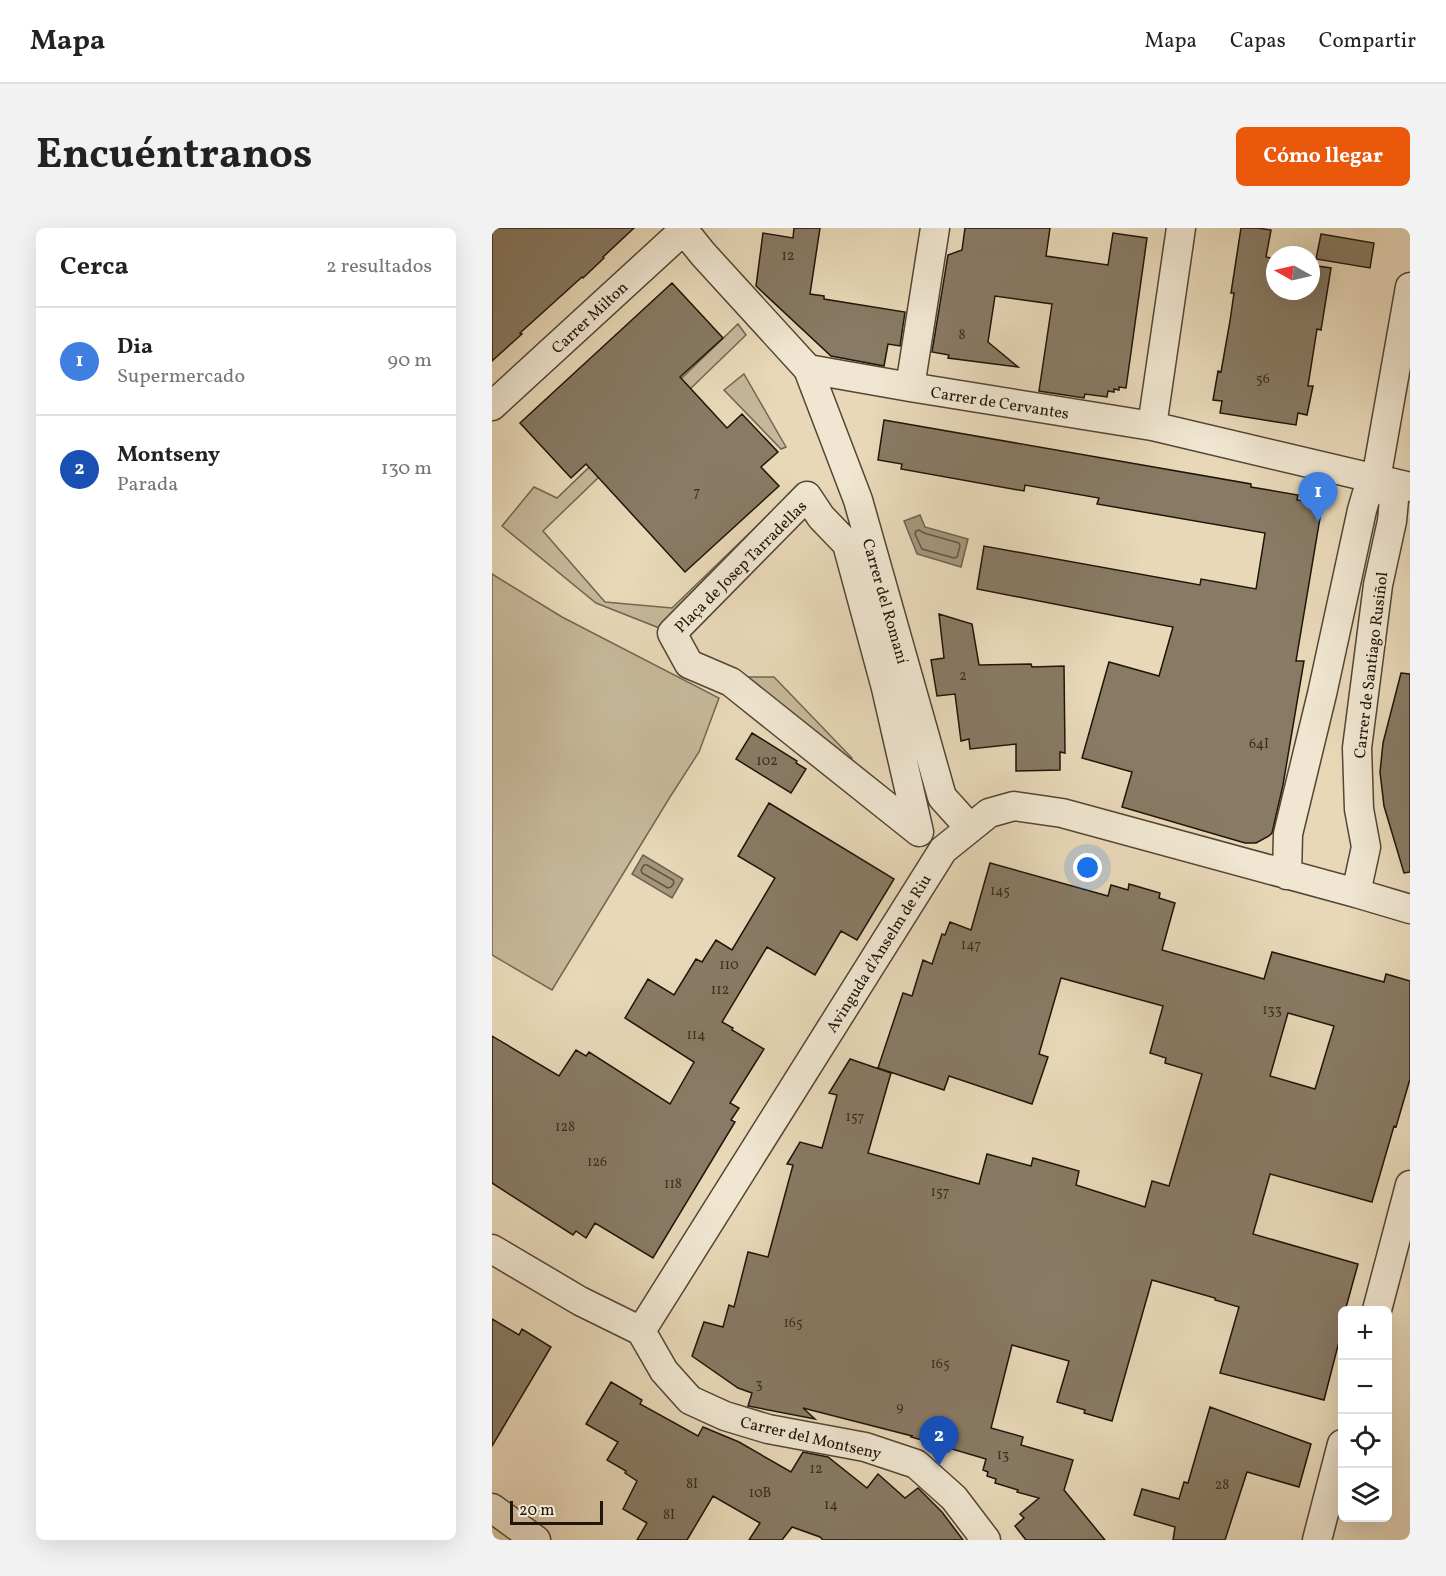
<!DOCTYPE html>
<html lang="es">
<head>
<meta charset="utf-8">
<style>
  :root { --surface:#fff; --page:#f2f2f2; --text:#222; --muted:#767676; --line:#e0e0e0; --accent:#ea580c }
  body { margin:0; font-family:Vollkorn,serif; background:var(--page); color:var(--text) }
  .controls { position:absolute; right:18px; bottom:18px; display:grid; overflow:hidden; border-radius:9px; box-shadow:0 6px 24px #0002 }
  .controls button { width:54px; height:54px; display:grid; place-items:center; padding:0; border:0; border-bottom:2px solid var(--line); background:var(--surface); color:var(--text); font:30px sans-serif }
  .compass { position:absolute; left:774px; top:18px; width:54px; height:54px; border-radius:50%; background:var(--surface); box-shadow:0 6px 24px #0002; rotate:278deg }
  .scale { position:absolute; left:18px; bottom:15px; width:93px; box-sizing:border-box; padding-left:6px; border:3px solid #201509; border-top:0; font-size:16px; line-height:21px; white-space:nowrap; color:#201509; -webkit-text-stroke:4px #f0e6d1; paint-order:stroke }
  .you { position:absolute; left:596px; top:640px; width:21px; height:21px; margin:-15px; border:4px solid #fff; border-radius:50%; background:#1a73e8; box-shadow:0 0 0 9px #1a73e833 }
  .badge { display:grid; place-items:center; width:39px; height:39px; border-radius:50%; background:var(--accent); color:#fff; font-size:20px; font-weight:700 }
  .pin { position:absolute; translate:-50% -50px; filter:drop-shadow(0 2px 3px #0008) }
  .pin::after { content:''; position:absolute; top:32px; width:21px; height:18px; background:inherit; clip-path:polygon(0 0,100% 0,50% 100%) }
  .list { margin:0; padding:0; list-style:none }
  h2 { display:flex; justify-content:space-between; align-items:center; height:78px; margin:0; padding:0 24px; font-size:26px }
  h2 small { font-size:20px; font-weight:400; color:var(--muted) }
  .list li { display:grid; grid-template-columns:39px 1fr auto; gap:18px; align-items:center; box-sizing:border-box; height:108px; padding:0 24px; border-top:2px solid var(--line) }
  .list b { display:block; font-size:22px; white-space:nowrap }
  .list p { margin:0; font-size:20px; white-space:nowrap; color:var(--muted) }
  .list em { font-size:20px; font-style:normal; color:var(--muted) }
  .icon { flex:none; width:33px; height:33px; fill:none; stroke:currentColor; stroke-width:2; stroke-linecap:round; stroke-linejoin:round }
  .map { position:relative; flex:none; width:918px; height:1312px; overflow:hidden; border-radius:9px }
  header { display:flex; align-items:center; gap:36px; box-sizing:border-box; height:84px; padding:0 30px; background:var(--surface); border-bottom:2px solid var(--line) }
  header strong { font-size:28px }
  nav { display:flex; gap:33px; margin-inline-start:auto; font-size:21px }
  .intro { display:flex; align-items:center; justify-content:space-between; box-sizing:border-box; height:144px; padding:0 36px }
  h1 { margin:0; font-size:42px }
  .button { padding:15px 27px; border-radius:9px; background:var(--accent); color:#fff; font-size:21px; font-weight:700 }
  main { display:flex; gap:36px; padding:0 36px }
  aside { flex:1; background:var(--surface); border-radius:9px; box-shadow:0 6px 24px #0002 }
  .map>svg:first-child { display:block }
  .green { fill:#c6b79a; stroke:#736652; stroke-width:1.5 }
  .water { fill:#a4967c; stroke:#6f624e; stroke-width:1.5 }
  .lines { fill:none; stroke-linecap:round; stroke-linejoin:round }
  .shore { stroke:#625642; stroke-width:1.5 }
  .building { fill:#887a64; stroke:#201509; stroke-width:1.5; fill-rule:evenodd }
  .street-casing { stroke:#524635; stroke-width:31 }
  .street { stroke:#f0e6d1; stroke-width:28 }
  .labels { text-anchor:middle; stroke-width:4.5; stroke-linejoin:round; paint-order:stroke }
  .number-label { font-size:14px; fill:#3a2e20 }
  .street-label { font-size:16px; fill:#201509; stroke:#f0e6d1 }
</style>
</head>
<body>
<header>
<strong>Mapa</strong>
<nav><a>Mapa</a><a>Capas</a><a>Compartir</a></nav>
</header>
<div class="intro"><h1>Encuéntranos</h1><a class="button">Cómo llegar</a></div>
<main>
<aside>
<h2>Cerca<small>2 resultados</small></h2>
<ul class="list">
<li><span class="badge" style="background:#3f7fe0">1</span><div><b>Dia</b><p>Supermercado</p></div><em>90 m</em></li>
<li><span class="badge" style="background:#1a4fb4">2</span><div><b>Montseny</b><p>Parada</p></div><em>130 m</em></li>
</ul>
</aside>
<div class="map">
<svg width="918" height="1312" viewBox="0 0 918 1312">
  <rect width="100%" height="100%" fill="#e8d8b8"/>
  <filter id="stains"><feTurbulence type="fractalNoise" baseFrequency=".00333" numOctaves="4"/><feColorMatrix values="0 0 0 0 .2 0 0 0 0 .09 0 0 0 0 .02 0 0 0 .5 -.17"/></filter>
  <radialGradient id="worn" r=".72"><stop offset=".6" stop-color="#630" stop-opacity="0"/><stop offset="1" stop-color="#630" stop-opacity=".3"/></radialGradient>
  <path class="green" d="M246 96 254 107 51 303 113 374 180 380 305 259 180 405 104 375 10 298 42 259 65 270Z
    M252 146 294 219 289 221 232 162Z
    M0 346 70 389 227 470 207 524 178 569 60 762 0 727Z
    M250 449H282L360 530 352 535Z"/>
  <path class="water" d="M428 287 433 299 476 311 469 339 425 326 412 293Z
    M151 627 191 651 180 670 140 646Z"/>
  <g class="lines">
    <path class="shore" d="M427 302 432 305 467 315 468 318 465 329 462 330 430 321 423 306 424 303Z
      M152 637H155L181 652 182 655 179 659 176 660 150 645 149 642Z"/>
  </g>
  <path class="building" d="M0 0H142L111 29 112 30 91 50 90 49 28 105 30 106 0 133Z
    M302 0H328L318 66 332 68V71L413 84 408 118 396 116 392 138 339 128 264 58 271 5 301 10Z
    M473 0H558L554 28 616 37 621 5 655 10 634 160 627 159V162L622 161V164L616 163 615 169 593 166 592 170 547 163 560 76 503 68 496 114 526 139 456 130 457 127 440 124 456 27 470 22Z
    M749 0H766L779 2 774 29 783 31V63H819V37L839 40 829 102 825 101 816 158H821L815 187 806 185 804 197 728 185 730 173 721 172 726 143 729 144 738 93 742 65H739Z
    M829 6 882 15 878 40 824 31Z
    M180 55 231 110 188 149 235 200 250 186 286 224 269 239 287 258 193 344 94 236 79 250 28 195Z
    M392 192 759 256V259L806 267 805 272 825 275 824 277 830 278 804 433H812L791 557 780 605 777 608 764 615H753L630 579 640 544 590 530 617 434 667 448 681 399 485 361 492 318 708 357 709 351 764 361 773 305 605 276 607 270 533 257 532 263 409 241 410 236 386 232Z
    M447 386 480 396 487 437 539 436 540 439 572 438 573 525 568 524V542L524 543V516L478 521 477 511 469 513 463 466 445 468 439 432 452 430Z
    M909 445 918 446V644L912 645 892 578 888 544 891 515Z
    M260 505 305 533 304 535 314 541 299 565 244 531Z
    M277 575 402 651 365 712 349 703 323 747 275 719 230 794 241 800 240 802 272 821 238 875 247 880 239 892 243 894 161 1030 103 995 94 1010 84 1003 81 1007 0 955V808L67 848 84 822 94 828 97 824 178 876 202 834 133 790 156 751 182 767 204 731 210 734 224 712 240 722 283 650 246 628Z
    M498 635 616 668 619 657 636 662 637 656 668 665 667 670 683 675 670 722 772 751 780 724 892 754 894 746 918 753V851L904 899 902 898 880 974 778 946 761 1006 866 1036 853 1083H850V1102L832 1172 728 1145 747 1079 723 1072V1070L660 1052 620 1193 592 1185 593 1182 565 1174 577 1133 520 1117 499 1200 531 1209 529 1217 581 1232 572 1262 613 1312H534L523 1298 532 1290 528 1286 547 1270 525 1264 526 1262 503 1255 504 1251 495 1248 496 1244 491 1242 494 1231 419 1209 420 1208 311 1180 323 1191 256 1178 260 1165 246 1160 200 1128 212 1094 231 1099 237 1077 242 1079 256 1024 276 1029 301 937 295 936 308 914 330 920 345 867 337 865 358 831 399 845 376 925 487 956 495 926 539 938 541 930 587 943 584 957 653 979 660 953 677 958 710 846 673 835 674 830 658 825 671 778 569 750 547 826 556 829 540 876 457 848 452 862 386 840 411 765 420 768 431 732 440 736 450 706 453 707 458 694 479 702ZM796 785 842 798 823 861 778 848Z
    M0 1091 27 1107 30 1101 59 1119 0 1218Z
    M119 1154 150 1172 148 1176 206 1208 211 1199 247 1214 299 1244 311 1224 336 1229 375 1260 386 1246 413 1270 426 1260 450 1284 471 1312H331L328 1309 300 1299 290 1312H257L268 1295 221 1268 195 1312H145L155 1295 131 1281 145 1253 133 1245 134 1243 115 1232 126 1214 94 1196Z
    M718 1179 819 1216 807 1259 755 1244 733 1312H681L683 1299 642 1287 650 1261 687 1271 692 1254 696 1255Z"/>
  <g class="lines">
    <defs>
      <path id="street" d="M190 0 211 26 316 141 418 159 660 198 918 259
        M316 141 366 272 450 569 478 600
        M418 159 443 0
        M0 178 194 0
        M660 198 689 0
        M315 268 329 289 355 316 394 460 427 604 239 454 197 436 180 405Z
        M795 647 796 606 830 466 870 282 875 265 884 251 918 59
        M864 665 874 619 867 581 865 520 886 357 900 293 902 272 884 251
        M0 1021 88 1073 149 1103
        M885 1082 918 957
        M149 1103 451 622 497 585 522 578 570 585 864 665 918 681
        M149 1103 172 1143 198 1172 233 1188 276 1201 373 1219 424 1236 462 1270 494 1312
        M0 1280 44 1312
        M825 1312 850 1216"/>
    </defs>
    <use href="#street" class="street-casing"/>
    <use href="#street" class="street"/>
  </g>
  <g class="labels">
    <g class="number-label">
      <text x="296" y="32">12</text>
      <text x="470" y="111">8</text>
      <text x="771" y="155">56</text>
      <text x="205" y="268">7</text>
      <text x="471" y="452">2</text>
      <text x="767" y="520">64I</text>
      <text x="275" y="537">102</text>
      <text x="508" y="667">145</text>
      <text x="479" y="721">147</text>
      <text x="237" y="741">110</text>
      <text x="228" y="766">112</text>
      <text x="780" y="786">133</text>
      <text x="204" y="811">114</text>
      <text x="363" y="893">157</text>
      <text x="73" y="903">128</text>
      <text x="105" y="938">126</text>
      <text x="181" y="960">118</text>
      <text x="448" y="968">157</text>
      <text x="301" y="1099">165</text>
      <text x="448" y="1140">165</text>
      <text x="267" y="1160">3</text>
      <text x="408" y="1183">9</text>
      <text x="511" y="1231">13</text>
      <text x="324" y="1245">12</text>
      <text x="200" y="1260">8I</text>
      <text x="730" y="1261">28</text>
      <text x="268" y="1269">10B</text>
      <text x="339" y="1281">14</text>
      <text x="177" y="1291">8I</text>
    </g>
    <g class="street-label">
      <text transform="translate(97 89) rotate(-43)" y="6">Carrer Milton</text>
      <text transform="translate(508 174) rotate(9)" y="6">Carrer de Cervantes</text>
      <text transform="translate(248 338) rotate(-45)" y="6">Plaça de Josep Tarradellas</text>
      <text transform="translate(394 373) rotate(74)" y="6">Carrer del Romaní</text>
      <text transform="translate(878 437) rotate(-83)" y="6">Carrer de Santiago Rusiñol</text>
      <text transform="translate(386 725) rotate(-58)" y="6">Avinguda d'Anselm de Riu</text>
      <text transform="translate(319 1209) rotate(13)" y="6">Carrer del Montseny</text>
    </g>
  </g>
  <rect width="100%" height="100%" filter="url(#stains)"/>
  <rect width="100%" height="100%" fill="url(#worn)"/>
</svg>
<div class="controls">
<button>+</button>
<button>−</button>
<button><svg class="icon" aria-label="locate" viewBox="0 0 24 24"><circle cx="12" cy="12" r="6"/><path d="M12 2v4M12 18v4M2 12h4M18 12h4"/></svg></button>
<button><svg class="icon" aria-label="layers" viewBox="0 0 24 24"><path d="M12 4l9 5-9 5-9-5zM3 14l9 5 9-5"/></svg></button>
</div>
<svg class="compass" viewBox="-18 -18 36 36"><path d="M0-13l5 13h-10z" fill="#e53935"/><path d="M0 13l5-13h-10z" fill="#767676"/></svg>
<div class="scale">20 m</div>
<div class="you"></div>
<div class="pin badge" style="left:826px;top:294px;background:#3f7fe0">1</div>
<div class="pin badge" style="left:447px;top:1238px;background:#1a4fb4">2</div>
</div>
</main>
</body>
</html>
